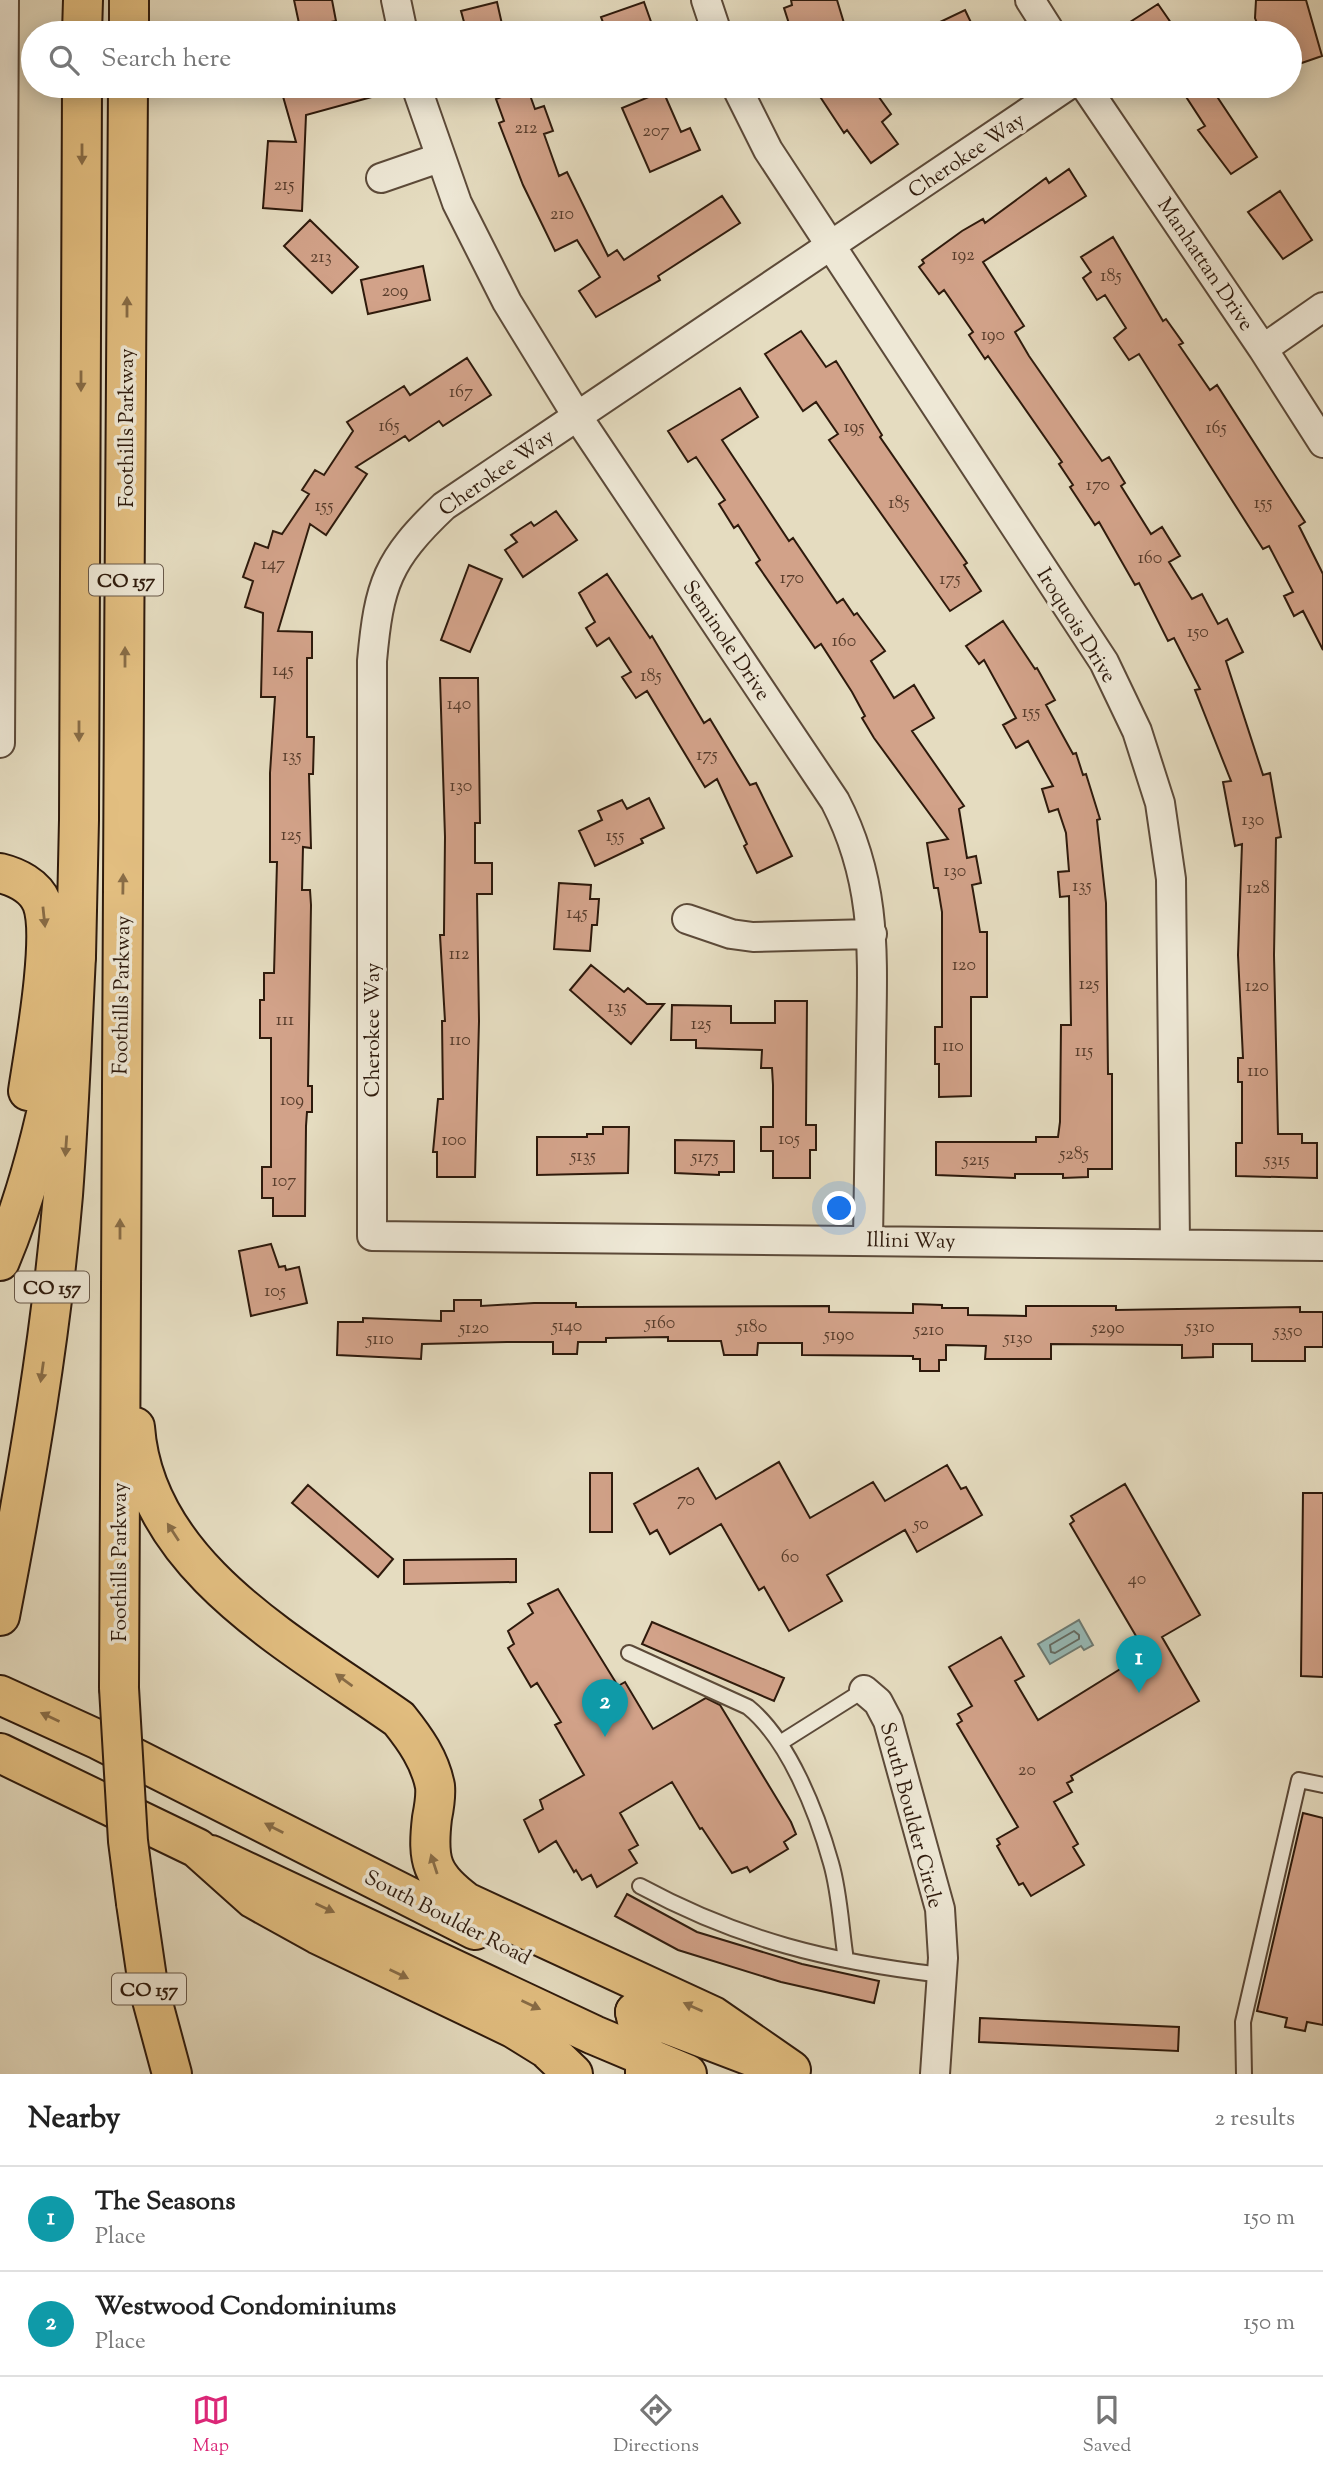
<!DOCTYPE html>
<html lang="en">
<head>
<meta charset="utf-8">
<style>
  :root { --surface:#fff; --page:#f2f2f2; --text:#222; --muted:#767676; --line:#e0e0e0; --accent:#db2777 }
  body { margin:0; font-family:"Sorts Mill Goudy",serif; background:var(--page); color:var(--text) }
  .you { position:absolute; left:840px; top:1209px; width:24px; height:24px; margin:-18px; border:5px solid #fff; border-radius:50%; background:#1a73e8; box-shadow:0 0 0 10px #1a73e833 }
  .badge { display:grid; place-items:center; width:46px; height:46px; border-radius:50%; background:var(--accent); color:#fff; font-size:23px; font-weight:700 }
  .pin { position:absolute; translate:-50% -58px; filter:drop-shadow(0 2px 4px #0008) }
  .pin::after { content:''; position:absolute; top:37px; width:24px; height:21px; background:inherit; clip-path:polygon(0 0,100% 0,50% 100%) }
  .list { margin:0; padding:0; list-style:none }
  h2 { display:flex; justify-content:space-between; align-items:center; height:91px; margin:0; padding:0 28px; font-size:30px }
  h2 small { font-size:23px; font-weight:400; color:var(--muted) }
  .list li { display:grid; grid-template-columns:46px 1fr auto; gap:21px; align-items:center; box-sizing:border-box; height:105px; padding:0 28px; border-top:2px solid var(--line) }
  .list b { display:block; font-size:26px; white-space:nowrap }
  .list p { margin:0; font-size:23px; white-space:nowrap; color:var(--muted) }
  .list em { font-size:23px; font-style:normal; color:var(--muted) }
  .icon { flex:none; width:38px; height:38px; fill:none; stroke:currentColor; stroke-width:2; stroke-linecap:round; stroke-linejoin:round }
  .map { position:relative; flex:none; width:1323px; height:2074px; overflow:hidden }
  .search { position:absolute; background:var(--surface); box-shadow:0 4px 18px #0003; left:21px; right:21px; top:21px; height:77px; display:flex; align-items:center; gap:18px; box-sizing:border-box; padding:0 24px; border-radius:38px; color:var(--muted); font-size:26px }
  .sheet { height:301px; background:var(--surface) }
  nav { display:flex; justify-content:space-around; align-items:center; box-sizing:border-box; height:98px; border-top:2px solid var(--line); background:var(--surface); font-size:19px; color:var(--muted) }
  nav a { display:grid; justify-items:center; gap:4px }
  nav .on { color:var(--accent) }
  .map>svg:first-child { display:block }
  .water { fill:#96bab7; stroke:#6c7a73; stroke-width:2 }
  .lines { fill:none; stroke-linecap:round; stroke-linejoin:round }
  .shore { stroke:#626a62; stroke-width:2 }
  .building { fill:#d2a289; stroke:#2e1a0c; stroke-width:2 }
  .service-casing { stroke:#5c4a39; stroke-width:18 }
  .minor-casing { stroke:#5c4a39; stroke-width:32 }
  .primary-casing { stroke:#2e1a0c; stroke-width:42 }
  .trunk-casing { stroke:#2e1a0c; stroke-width:42 }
  .motorway-casing { stroke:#2e1a0c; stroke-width:42 }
  .service { stroke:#eee8d6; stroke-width:14 }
  .minor { stroke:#eee8d6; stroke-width:28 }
  .primary { stroke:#e2be80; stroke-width:38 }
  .trunk { stroke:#e2be80; stroke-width:38 }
  .motorway { stroke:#e2be80; stroke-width:38 }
  .trunk-bridge-casing { stroke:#2e1a0c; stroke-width:42; stroke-linecap:butt }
  .trunk-bridge { stroke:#e2be80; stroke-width:38 }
  .oneway { fill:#886c46 }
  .labels { text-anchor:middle; stroke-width:7; stroke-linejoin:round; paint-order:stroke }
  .number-label { font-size:18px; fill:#573c2b }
  .shield { fill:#eee8d6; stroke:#685849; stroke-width:2 }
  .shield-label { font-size:19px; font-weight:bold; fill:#2e1a0c }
  .street-label { font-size:21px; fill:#2e1a0c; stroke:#eee8d6 }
</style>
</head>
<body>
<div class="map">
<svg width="1323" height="2074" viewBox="0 0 1323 2074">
  <rect width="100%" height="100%" fill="#e5dcc0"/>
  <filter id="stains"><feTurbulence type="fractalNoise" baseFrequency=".00286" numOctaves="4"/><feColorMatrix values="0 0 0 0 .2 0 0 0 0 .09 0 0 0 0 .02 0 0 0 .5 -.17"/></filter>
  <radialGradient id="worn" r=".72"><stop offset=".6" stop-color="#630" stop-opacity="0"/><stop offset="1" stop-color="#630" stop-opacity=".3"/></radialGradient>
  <path class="water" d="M1079 1620 1093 1645 1084 1650 1081 1646 1050 1664 1038 1644Z"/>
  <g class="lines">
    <path class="shore" d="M1074 1631 1079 1635V1639L1055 1653 1051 1652 1050 1645Z"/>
  </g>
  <path class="building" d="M294 0H332L336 21 300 28Z
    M791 0H837L847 33H792L784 8 792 5Z
    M1256 0H1306L1322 56 1290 67V33H1261L1255 18Z
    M497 2 504 33H467L461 11Z
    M644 2 655 33H607L601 17Z
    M1158 4 1178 33H1113Z
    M965 10 976 33H917Z
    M280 86H389L390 92 306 115 302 211 263 208 268 141 296 142Z
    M813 86H871L891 114 882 122 898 144 871 163 847 130 844 133Z
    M1179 86H1210L1257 157 1231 174 1198 130 1205 126Z
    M527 87 535 109 544 106 553 131 544 134 559 176 567 172 608 256 617 250 624 260 722 196 740 223 658 276 660 280 596 317 579 291 600 277 577 240 555 251 523 185 499 123 504 121 496 99Z
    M663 91 681 132 690 128 700 150 650 172 622 108Z
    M1069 169 1086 196 983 262 1024 326 1015 332 1029 356 1102 461 1109 457 1125 483 1121 486 1151 534 1162 527 1180 556 1169 562 1192 599 1202 594 1218 624 1227 619 1243 652 1226 661 1263 775 1270 773 1281 837 1276 838 1274 955 1278 1134H1302V1143H1317V1178L1236 1176V1143H1242V1082H1238V1058H1243L1238 955 1242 844 1235 846 1223 782 1231 781 1195 690 1200 689 1174 638 1168 641 1139 583 1135 585 1099 522 1095 525 1070 487 1073 485 1059 464 1062 462 988 356 985 359 969 335 973 332 944 290 939 294 919 267 924 263 922 260 962 231 983 219 985 223 1046 178 1049 183Z
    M1280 191 1312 240 1283 259 1248 212Z
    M310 220 358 267 332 293 284 246Z
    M1113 237 1163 321 1166 319 1183 343 1179 345 1210 390 1217 385 1305 522 1299 526 1323 574V650L1303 611 1294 616 1284 596 1293 592 1269 546 1263 549 1139 354 1129 360 1114 338 1126 328 1105 295 1097 300 1083 278 1091 272 1081 257Z
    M423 266 430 300 368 314 361 280Z
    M801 331 826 367 836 361 882 435 880 437 967 563 964 565 981 591 950 611 829 440 838 434 816 402 803 411 765 354Z
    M467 358 491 395 443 426 439 421 409 441 405 436 356 467 367 474 326 535 310 524 278 631 312 632V658H307V737H314L313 774H309L311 848 303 847 302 890H310L311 905 308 1086H312V1112H307L306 1126 305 1216H273V1198H262V1167H271V1038H260V1000H264V973H274L277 862H270V773L275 697H261L263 613 245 607 253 581 243 577 255 543 268 548 273 531 282 534 309 494 302 490 315 470 324 475 353 431 347 422 404 386 410 395Z
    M740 388 758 417 722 440 789 541 793 538 837 603 843 599 854 615 857 613 885 651 871 661 894 698 914 685 934 718 912 731 964 806 959 809 967 858 976 856 981 883 972 885 980 932H987V997H971V1096L939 1097V1064H935V1027H942V912L938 888H934L927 843 948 839 874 738 862 718 865 716 852 692 821 644 815 648 756 563 760 560 738 525 734 528 719 504 725 500 696 457 688 462 668 431Z
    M556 511 577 540 523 577 505 550 517 542 511 535 531 522 534 526Z
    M469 565 502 579 470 652 441 640Z
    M607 574 650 638 652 636 704 723 710 719 750 785 756 783 792 856 757 873 744 846 747 844 717 779 705 787 647 691 636 698 622 677 631 672 609 638 597 646 586 628 595 622 579 593Z
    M1003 621 1035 669 1037 668 1055 700 1046 705 1073 754 1076 753 1083 775 1086 774 1100 819 1097 820 1106 903 1108 1074H1112V1169H1088V1177L1063 1178V1174H1015V1178L936 1175V1142H1036V1137H1058L1060 1122 1061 1025H1071L1069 896 1060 897 1058 872 1069 871 1066 833 1058 809 1049 812 1042 789 1053 786 1028 741 1016 748 1003 725 1016 718 984 660 979 664 966 646Z
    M440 678H478L480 823H475V863H492V894H477L479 1021 475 1177H437V1152H433L438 1099H443L442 1021H445L440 935H444V930L445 837Z
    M649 798 664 828 641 839 643 843 595 866 579 831 602 820 598 811 622 800 627 809Z
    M559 883 591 885 590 899H599L597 925H592L590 951 554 949Z
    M591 965 624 992 628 988 647 1004H664L631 1044 570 990Z
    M775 1001H807L806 1125H816V1150H810V1178H773V1151H761V1127H773V1085L772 1068H761L762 1050 696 1048V1040H671L672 1005 731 1006V1023H775Z
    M603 1127H629L628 1173 537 1175V1137H587V1134H603Z
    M675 1140 734 1141V1172H719V1175L675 1173Z
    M271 1244 279 1267 285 1266 286 1270 299 1267 307 1303 251 1316 239 1251Z
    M454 1300H481V1306L534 1303H576V1307L829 1306V1312L913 1313V1304L942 1305V1308H968V1315L1026 1316V1306H1116V1310L1300 1307V1312H1323V1347H1305V1361H1252V1344H1213V1357L1182 1358V1345L1051 1344V1359H985L986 1346 946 1345V1360H939V1371H920V1359H913V1356L802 1355V1343H758L757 1355H724L721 1341H668V1337L606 1338V1342H578L577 1354H553V1342H507L422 1344 421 1359 337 1355 338 1322H363V1318L441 1321V1311H454Z
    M779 1462 810 1518 873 1482 885 1501 947 1465 961 1489 966 1487 982 1515 917 1552 905 1530 827 1575 842 1601 789 1631 764 1587 759 1590 721 1524 670 1554 657 1530 650 1534 634 1504 698 1468 716 1499Z
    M590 1473H612V1532H590Z
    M1125 1484 1200 1615 1162 1637 1199 1701 1071 1776 1073 1780 1067 1783 1072 1792 1054 1802 1078 1844 1073 1847 1084 1865 1031 1896 1023 1883 1019 1885 997 1846 1000 1844 997 1839 1018 1827 957 1724 962 1721 958 1714 972 1706 949 1667 1001 1637 1024 1676 1015 1681 1038 1720 1146 1653 1070 1524 1074 1521 1071 1516Z
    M308 1485 393 1559 378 1577 292 1503Z
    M1303 1493H1323V1677L1301 1676Z
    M516 1559V1582L404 1584V1560Z
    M558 1589 618 1686 625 1682 653 1729 706 1698 720 1705 791 1822 796 1834 784 1842 788 1849 750 1872 747 1867 732 1873 702 1828 700 1829 672 1782 620 1813 638 1845 629 1850 637 1863 597 1887 591 1875 582 1880 576 1870 574 1872 556 1841 539 1852 524 1820 543 1809 540 1800 584 1775 555 1725 561 1722 537 1683 531 1687 508 1648 514 1644 508 1631 533 1613 528 1604Z
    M652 1622 784 1678 774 1701 642 1644Z
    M1303 1813 1323 1818V2025L1307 2022 1305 2031 1285 2027 1287 2018 1257 2011Z
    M627 1894 697 1932 802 1964 879 1981 874 2003 781 1982 678 1950 615 1916Z
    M980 2018 1179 2027 1178 2051 979 2042Z"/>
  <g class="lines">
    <defs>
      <path id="service" d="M629 1653 748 1707C789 1740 817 1813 831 1863 840 1894 841 1928 846 1960
        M780 1743 864 1690
        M640 1886C740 1940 830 1962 942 1975
        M1244 2074 1243 2022 1299 1780 1323 1785"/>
      <path id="minor" d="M396 0 403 33
        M706 0 717 33
        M1030 0 1051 33
        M416 86 457 203 507 302 577 416 835 801C879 886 872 960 871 1052 870 1115 869 1177 868 1239
        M736 86 768 150 1104 662 1137 731 1160 803 1171 879 1175 1243
        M1067 86 444 506C387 560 379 584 372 661V1236L1323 1246
        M1085 86 1263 349 1323 443
        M381 178 439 158
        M1263 349 1323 307
        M0 743 4 0
        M687 919 731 934 753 937 872 934
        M864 1690 878 1702 888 1721 940 1909 943 1958 935 2074"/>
      <path id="primary" d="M211 1855 594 2035 687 2074
        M635 2012 774 2065"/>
      <path id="trunk" d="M82 33 83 0
        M129 33V0
        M0 873C16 877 35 886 42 903 55 937 34 1051 28 1091
        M70 988 76 956 79 820 82 86
        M0 1261C28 1194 46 1122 59 1051
        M135 1427C145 1568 296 1646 399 1719 415 1739 430 1760 435 1786 436 1796 434 1808 432 1818 427 1861 431 1876 466 1902L713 2016 791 2070
        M119 1688C119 1154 125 620 128 86
        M0 1695 99 1740 475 1930
        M0 1753 197 1848 254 1899 317 1934 513 2028 547 2049 573 2074"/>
      <path id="motorway" d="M0 1616C27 1476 51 1336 63 1195 69 1115 72 1036 76 956
        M136 1903 148 1985 172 2074
        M635 2012 645 2056V2074"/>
    </defs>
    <use href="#service" class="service-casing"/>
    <use href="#minor" class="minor-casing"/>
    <use href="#primary" class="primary-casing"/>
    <use href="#trunk" class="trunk-casing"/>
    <use href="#motorway" class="motorway-casing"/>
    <use href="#service" class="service"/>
    <use href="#minor" class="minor"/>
    <use href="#primary" class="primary"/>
    <use href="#trunk" class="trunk"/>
    <use href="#motorway" class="motorway"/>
    <defs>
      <path id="trunk-bridge" d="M119 1688 128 1841 136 1903"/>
    </defs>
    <use href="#trunk-bridge" class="trunk-bridge-casing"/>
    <use href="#trunk-bridge" class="trunk-bridge"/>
  </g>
  <defs><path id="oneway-solid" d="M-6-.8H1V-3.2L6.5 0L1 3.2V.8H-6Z" transform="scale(1.75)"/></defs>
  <g class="oneway">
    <use href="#oneway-solid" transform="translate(82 154) rotate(90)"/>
    <use href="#oneway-solid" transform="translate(127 307) rotate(-90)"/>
    <use href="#oneway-solid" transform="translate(81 381) rotate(90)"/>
    <use href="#oneway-solid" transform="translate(125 657) rotate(-90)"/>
    <use href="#oneway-solid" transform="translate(79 731) rotate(90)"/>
    <use href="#oneway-solid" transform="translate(123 884) rotate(-89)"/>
    <use href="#oneway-solid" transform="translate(44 917) rotate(84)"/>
    <use href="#oneway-solid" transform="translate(66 1146) rotate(94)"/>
    <use href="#oneway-solid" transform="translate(120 1229) rotate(-90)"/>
    <use href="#oneway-solid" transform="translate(42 1372) rotate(98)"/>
    <use href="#oneway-solid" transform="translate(173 1532) rotate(-123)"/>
    <use href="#oneway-solid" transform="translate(344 1680) rotate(-144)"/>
    <use href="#oneway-solid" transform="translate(50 1717) rotate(-155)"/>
    <use href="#oneway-solid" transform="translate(274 1828) rotate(-153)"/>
    <use href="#oneway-solid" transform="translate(434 1864) rotate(-108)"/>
    <use href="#oneway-solid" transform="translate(325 1908) rotate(25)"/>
    <use href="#oneway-solid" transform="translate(399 1974) rotate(26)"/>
    <use href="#oneway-solid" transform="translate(531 2005) rotate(25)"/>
    <use href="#oneway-solid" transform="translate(693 2007) rotate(-156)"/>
  </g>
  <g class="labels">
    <g class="number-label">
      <text x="526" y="133">212</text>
      <text x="656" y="136">207</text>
      <text x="284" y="190">215</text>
      <text x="562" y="219">210</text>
      <text x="963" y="260">192</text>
      <text x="321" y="262">213</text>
      <text x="1111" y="281">185</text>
      <text x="395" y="296">209</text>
      <text x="993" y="340">190</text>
      <text x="461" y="397">167</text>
      <text x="389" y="431">165</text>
      <text x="854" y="432">195</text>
      <text x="1216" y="433">165</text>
      <text x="1098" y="490">170</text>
      <text x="899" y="508">185</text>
      <text x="1263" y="508">155</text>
      <text x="324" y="511">155</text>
      <text x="1150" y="563">160</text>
      <text x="273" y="569">147</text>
      <text x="792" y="583">170</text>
      <text x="950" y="584">175</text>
      <text x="1198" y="637">150</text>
      <text x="844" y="646">160</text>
      <text x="283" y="675">145</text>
      <text x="651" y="681">185</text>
      <text x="459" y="709">140</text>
      <text x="1031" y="717">155</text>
      <text x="707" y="760">175</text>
      <text x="292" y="761">135</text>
      <text x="461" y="791">130</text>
      <text x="1253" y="825">130</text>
      <text x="291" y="840">125</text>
      <text x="615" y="841">155</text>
      <text x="955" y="876">130</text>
      <text x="1082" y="891">135</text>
      <text x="1258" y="893">128</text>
      <text x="577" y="918">145</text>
      <text x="459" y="959">112</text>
      <text x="964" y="970">120</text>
      <text x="1089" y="989">125</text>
      <text x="1257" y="991">120</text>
      <text x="617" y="1012">135</text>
      <text x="285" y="1025">111</text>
      <text x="701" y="1029">125</text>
      <text x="460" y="1045">110</text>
      <text x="953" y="1051">110</text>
      <text x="1084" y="1056">115</text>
      <text x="1258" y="1076">110</text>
      <text x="292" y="1105">109</text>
      <text x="789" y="1144">105</text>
      <text x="454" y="1145">100</text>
      <text x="1074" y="1159">5285</text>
      <text x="583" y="1161">5135</text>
      <text x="705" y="1162">5175</text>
      <text x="976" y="1165">5215</text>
      <text x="1277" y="1165">5315</text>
      <text x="284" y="1186">107</text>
      <text x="275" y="1296">105</text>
      <text x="660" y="1328">5160</text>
      <text x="567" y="1331">5140</text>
      <text x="752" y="1332">5180</text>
      <text x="1200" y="1332">5310</text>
      <text x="474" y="1333">5120</text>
      <text x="1108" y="1333">5290</text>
      <text x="929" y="1335">5210</text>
      <text x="1288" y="1336">5350</text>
      <text x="839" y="1340">5190</text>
      <text x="1018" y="1343">5130</text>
      <text x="380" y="1344">5110</text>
      <text x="686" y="1505">70</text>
      <text x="921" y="1529">50</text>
      <text x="790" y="1562">60</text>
      <text x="1137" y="1584">40</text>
      <text x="1027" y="1775">20</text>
    </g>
    <g class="shield">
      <rect x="89" y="564.5" width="74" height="31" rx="5"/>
      <rect x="15" y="1271.5" width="74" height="31" rx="5"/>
      <rect x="112" y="1973.5" width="74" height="31" rx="5"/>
    </g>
    <g class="shield-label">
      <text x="126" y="587">CO 157</text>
      <text x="52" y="1294">CO 157</text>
      <text x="149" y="1996">CO 157</text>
    </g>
    <g class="street-label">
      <text transform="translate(966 155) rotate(-34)" y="7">Cherokee Way</text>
      <text transform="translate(1206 264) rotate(56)" y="7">Manhattan Drive</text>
      <text transform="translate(126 428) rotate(-90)" y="7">Foothills Parkway</text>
      <text transform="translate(496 472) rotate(-35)" y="7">Cherokee Way</text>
      <text transform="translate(1077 625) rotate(58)" y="7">Iroquois Drive</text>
      <text transform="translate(727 640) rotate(56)" y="7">Seminole Drive</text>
      <text transform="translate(121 995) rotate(-89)" y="7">Foothills Parkway</text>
      <text transform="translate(372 1030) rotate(-90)" y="7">Cherokee Way</text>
      <text transform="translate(911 1240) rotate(1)" y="7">Illini Way</text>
      <text transform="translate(119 1562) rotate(-90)" y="7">Foothills Parkway</text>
      <text transform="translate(912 1815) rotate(75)" y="7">South Boulder Circle</text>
      <text transform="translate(448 1917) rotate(27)" y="7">South Boulder Road</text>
    </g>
  </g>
  <rect width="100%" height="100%" filter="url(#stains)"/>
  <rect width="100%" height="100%" fill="url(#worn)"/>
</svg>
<div class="you"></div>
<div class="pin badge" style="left:1139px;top:1693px;background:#0f9aa8">1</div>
<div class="pin badge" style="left:605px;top:1737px;background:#0f9aa8">2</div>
<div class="search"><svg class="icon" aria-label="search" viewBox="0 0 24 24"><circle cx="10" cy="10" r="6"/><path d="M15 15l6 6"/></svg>Search here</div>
</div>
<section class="sheet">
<h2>Nearby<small>2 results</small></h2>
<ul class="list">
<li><span class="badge" style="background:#0f9aa8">1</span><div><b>The Seasons</b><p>Place</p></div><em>150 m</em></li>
<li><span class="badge" style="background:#0f9aa8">2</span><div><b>Westwood Condominiums</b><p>Place</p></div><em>150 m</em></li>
</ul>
</section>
<nav>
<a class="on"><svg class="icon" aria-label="map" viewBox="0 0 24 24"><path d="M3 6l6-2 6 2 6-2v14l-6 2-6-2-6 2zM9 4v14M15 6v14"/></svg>Map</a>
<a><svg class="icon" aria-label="directions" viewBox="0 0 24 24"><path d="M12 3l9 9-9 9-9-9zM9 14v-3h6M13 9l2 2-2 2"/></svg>Directions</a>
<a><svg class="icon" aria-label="saved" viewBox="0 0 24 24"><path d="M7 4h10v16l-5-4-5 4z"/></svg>Saved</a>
</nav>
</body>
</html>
